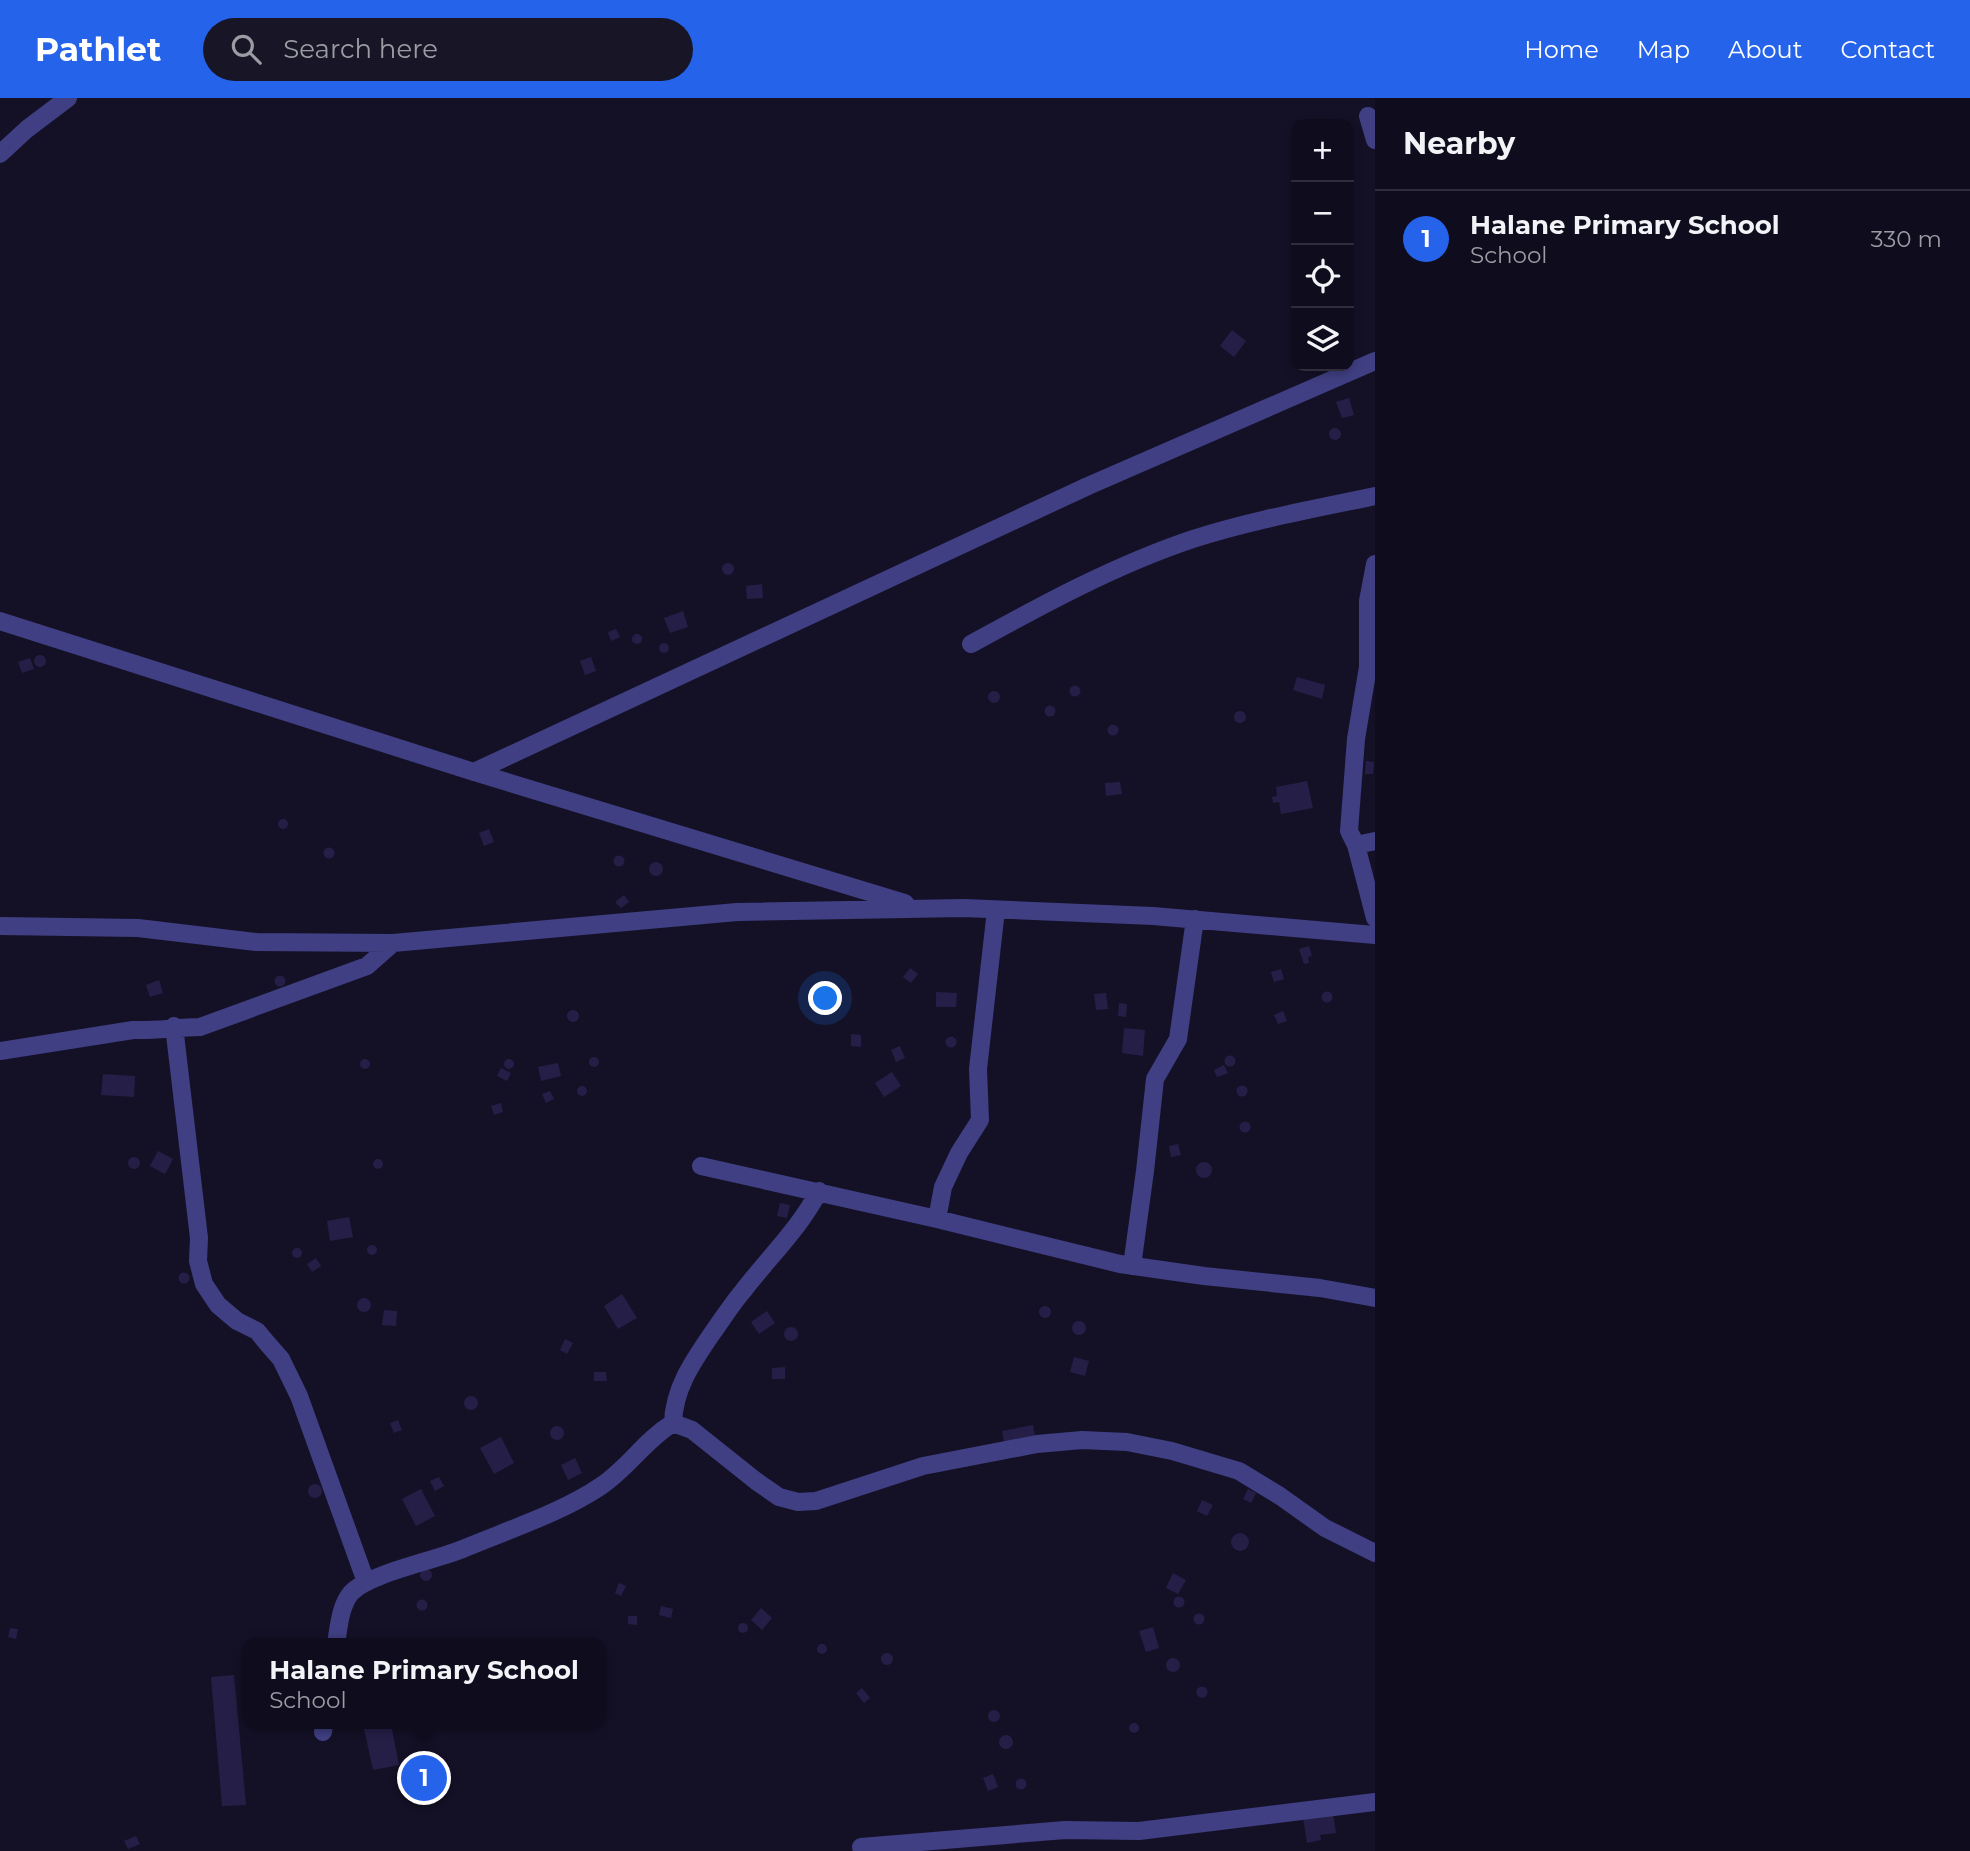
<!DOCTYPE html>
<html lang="en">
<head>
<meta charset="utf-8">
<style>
  :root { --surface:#0f0d1d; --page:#181626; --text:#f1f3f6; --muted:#9b9ca4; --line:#2f2d3b; --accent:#2563eb }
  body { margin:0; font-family:Montserrat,sans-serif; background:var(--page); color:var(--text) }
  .controls { position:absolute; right:21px; top:21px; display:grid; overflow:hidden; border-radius:14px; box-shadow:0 4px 10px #0003 }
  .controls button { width:63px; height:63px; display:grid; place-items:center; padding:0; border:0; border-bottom:2px solid var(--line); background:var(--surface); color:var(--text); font:35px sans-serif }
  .you { position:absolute; left:826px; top:901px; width:24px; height:24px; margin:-18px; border:5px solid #fff; border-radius:50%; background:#1a73e8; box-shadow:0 0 0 10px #1a73e833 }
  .badge { display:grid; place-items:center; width:46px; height:46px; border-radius:50%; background:var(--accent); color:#fff; font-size:23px; font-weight:700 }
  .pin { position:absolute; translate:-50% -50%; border:4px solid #fff; box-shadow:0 2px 7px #0006 }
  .popup { position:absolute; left:242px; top:1540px; width:364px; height:91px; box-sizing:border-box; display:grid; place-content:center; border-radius:14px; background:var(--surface); filter:drop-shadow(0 2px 5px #0005); font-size:23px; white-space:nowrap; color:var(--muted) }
  .popup b { font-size:26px; color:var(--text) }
  .popup::after { content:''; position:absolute; left:50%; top:100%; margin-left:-14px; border:14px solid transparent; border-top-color:var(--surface) }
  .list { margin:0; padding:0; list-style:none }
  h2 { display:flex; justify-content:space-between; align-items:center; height:91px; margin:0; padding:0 28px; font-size:30px }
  h2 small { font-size:23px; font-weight:400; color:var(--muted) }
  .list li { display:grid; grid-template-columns:46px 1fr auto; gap:21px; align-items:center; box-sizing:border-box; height:98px; padding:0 28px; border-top:2px solid var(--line) }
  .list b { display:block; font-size:26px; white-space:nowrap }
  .list p { margin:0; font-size:23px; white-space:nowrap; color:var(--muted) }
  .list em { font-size:23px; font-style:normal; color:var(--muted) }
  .icon { flex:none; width:38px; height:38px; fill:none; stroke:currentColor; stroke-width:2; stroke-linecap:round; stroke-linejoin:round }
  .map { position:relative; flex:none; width:1375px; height:1753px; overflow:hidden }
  header { display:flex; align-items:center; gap:42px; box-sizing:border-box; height:98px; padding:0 35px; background:var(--accent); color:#fff }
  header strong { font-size:33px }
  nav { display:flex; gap:38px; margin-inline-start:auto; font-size:24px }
  .search { width:490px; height:63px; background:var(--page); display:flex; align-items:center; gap:18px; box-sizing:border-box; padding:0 24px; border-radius:38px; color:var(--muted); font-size:26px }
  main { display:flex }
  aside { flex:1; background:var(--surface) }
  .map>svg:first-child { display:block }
  .building { fill:#251f47 }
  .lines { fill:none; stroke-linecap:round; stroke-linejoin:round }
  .minor { stroke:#403f83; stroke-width:18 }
</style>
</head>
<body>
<header>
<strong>Pathlet</strong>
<div class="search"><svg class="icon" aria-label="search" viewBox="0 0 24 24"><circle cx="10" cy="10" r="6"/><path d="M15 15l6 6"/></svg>Search here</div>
<nav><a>Home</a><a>Map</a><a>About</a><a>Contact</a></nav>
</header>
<main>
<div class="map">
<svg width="1375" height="1753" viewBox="0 0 1375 1753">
  <rect width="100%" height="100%" fill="#141127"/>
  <path class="building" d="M1232 232 1246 243 1234 259 1220 248Z
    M1349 300 1354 317 1342 320 1336 304Z
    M1329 336a6 6 0 1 1 12 0a6 6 0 1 1-12 0Z
    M722 471a6 6 0 1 1 12 0a6 6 0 1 1-12 0Z
    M762 486 763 500 747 501 746 488Z
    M683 513 688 529 670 535 664 520Z
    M616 531 620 539 611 543 608 534Z
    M632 541a5 5 0 1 1 10 0a5 5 0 1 1-10 0Z
    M659 550a5 5 0 1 1 10 0a5 5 0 1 1-10 0Z
    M34 563a6 6 0 1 1 12 0a6 6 0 1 1-12 0Z
    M591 559 596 573 585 577 580 563Z
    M30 560 34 571 22 575 18 564Z
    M1297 579 1325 587 1322 601 1293 592Z
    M1069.5 593a5.5 5.5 0 1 1 11 0a5.5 5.5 0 1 1-11 0Z
    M988 599a6 6 0 1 1 12 0a6 6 0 1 1-12 0Z
    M1044.5 613a5.5 5.5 0 1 1 11 0a5.5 5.5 0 1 1-11 0Z
    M1234 619a6 6 0 1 1 12 0a6 6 0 1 1-12 0Z
    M1107.5 632a5.5 5.5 0 1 1 11 0a5.5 5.5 0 1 1-11 0Z
    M1366 663 1374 664 1373 676H1365Z
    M1307 683 1313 710 1281 716 1279 704 1273 705 1272 699 1277 698 1276 689Z
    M1120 684 1122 696 1106 698 1105 685Z
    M278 726a5 5 0 1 1 10 0a5 5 0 1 1-10 0Z
    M489 731 494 744 484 748 479 735Z
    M323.5 755a5.5 5.5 0 1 1 11 0a5.5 5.5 0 1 1-11 0Z
    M613.5 763a5.5 5.5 0 1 1 11 0a5.5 5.5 0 1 1-11 0Z
    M649 771a7 7 0 1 1 14 0a7 7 0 1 1-14 0Z
    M624 797 629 804 621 810 615 804Z
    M1309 848 1312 858 1308 859 1309 865 1304 866 1299 851Z
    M910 870 918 876 911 885 903 879Z
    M1281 871 1284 881 1274 884 1271 874Z
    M274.5 883a5.5 5.5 0 1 1 11 0a5.5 5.5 0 1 1-11 0Z
    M159 882 163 895 150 899 146 887Z
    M1321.5 899a5.5 5.5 0 1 1 11 0a5.5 5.5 0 1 1-11 0Z
    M936 894 957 895 956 909H936Z
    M1106 895 1108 911 1096 912 1094 896Z
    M1119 905 1127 906 1126 919 1118 918Z
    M567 918a6 6 0 1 1 12 0a6 6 0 1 1-12 0Z
    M1283 913 1287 923 1278 926 1274 917Z
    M1124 930 1145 932 1143 958 1122 955Z
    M851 936 861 937V949L851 948Z
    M945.5 944a5.5 5.5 0 1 1 11 0a5.5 5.5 0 1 1-11 0Z
    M900 948 905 960 896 964 891 952Z
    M1224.5 963a5.5 5.5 0 1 1 11 0a5.5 5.5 0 1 1-11 0Z
    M589 964a5 5 0 1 1 10 0a5 5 0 1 1-10 0Z
    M360 966a5 5 0 1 1 10 0a5 5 0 1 1-10 0Z
    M504 966a5 5 0 1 1 10 0a5 5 0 1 1-10 0Z
    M558 965 561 978 541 983 538 969Z
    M1224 967 1228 975 1217 979 1214 972Z
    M501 970 511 975 507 983 497 978Z
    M892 974 901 988 884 999 875 985Z
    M103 976 135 978 134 999 101 997Z
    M1236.5 993a5.5 5.5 0 1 1 11 0a5.5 5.5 0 1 1-11 0Z
    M577 993a5 5 0 1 1 10 0a5 5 0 1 1-10 0Z
    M550 993 554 1001 546 1005 542 996Z
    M501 1005 503 1014 494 1017 491 1008Z
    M1239.5 1029a5.5 5.5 0 1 1 11 0a5.5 5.5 0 1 1-11 0Z
    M1178 1046 1181 1057 1171 1059 1169 1048Z
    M158 1053 173 1061 165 1076 150 1068Z
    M128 1065a6 6 0 1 1 12 0a6 6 0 1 1-12 0Z
    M373 1066a5 5 0 1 1 10 0a5 5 0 1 1-10 0Z
    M1196 1072a8 8 0 1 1 16 0a8 8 0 1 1-16 0Z
    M780 1105 790 1107 787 1120 777 1118Z
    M349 1119 353 1139 330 1143 327 1123Z
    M367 1152a5 5 0 1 1 10 0a5 5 0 1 1-10 0Z
    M292 1155a5 5 0 1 1 10 0a5 5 0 1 1-10 0Z
    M316 1160 321 1168 312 1174 307 1166Z
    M178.5 1180a5.5 5.5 0 1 1 11 0a5.5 5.5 0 1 1-11 0Z
    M622 1196 637 1220 618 1231 604 1208Z
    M357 1207a7 7 0 1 1 14 0a7 7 0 1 1-14 0Z
    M1039 1214a6 6 0 1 1 12 0a6 6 0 1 1-12 0Z
    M384 1212 397 1213 396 1228 382 1227Z
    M767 1213 775 1225 759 1236 751 1224Z
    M1072 1230a7 7 0 1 1 14 0a7 7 0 1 1-14 0Z
    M784 1236a7 7 0 1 1 14 0a7 7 0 1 1-14 0Z
    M565 1241 573 1245 567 1256 560 1252Z
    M1074 1259 1089 1263 1085 1278 1070 1274Z
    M785 1269V1281H772V1270Z
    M594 1274H606L607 1283H594Z
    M464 1305a7 7 0 1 1 14 0a7 7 0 1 1-14 0Z
    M398 1322 402 1332 394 1335 390 1325Z
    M1033 1327 1035 1338 1004 1344 1002 1333Z
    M550 1335a7 7 0 1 1 14 0a7 7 0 1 1-14 0Z
    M501 1339 514 1365 494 1376 480 1350Z
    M575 1360 582 1375 568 1382 561 1367Z
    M439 1379 444 1388 435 1393 430 1383Z
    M308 1393a7 7 0 1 1 14 0a7 7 0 1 1-14 0Z
    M421 1391 435 1418 416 1428 402 1401Z
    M1248 1391 1256 1395 1251 1405 1243 1401Z
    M1202 1402 1213 1407 1207 1418 1197 1413Z
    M1231 1444a9 9 0 1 1 18 0a9 9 0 1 1-18 0Z
    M420 1477a6 6 0 1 1 12 0a6 6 0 1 1-12 0Z
    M1173 1475 1186 1482 1178 1496 1166 1490Z
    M619 1485 626 1488 621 1498 615 1495Z
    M1173.5 1504a5.5 5.5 0 1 1 11 0a5.5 5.5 0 1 1-11 0Z
    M416.5 1507a5.5 5.5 0 1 1 11 0a5.5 5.5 0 1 1-11 0Z
    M661 1508 673 1511 671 1520 659 1517Z
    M761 1510 772 1520 762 1532 751 1522Z
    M1193.5 1521a5.5 5.5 0 1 1 11 0a5.5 5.5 0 1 1-11 0Z
    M628 1518H637V1527L628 1526Z
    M738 1530a5 5 0 1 1 10 0a5 5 0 1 1-10 0Z
    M1153 1529 1159 1550 1146 1554 1139 1533Z
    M10 1530 18 1531 16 1541 8 1539Z
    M280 1542H323V1545H280Z
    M817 1551a5 5 0 1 1 10 0a5 5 0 1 1-10 0Z
    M881 1561a6 6 0 1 1 12 0a6 6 0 1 1-12 0Z
    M1166 1567a7 7 0 1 1 14 0a7 7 0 1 1-14 0Z
    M234 1577 246 1707 222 1708 211 1579Z
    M1196.5 1594a5.5 5.5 0 1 1 11 0a5.5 5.5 0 1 1-11 0Z
    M862 1590 870 1600 864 1605 856 1595Z
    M988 1618a6 6 0 1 1 12 0a6 6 0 1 1-12 0Z
    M1129 1630a5 5 0 1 1 10 0a5 5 0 1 1-10 0Z
    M363 1626H391L399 1667 373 1672Z
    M999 1644a7 7 0 1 1 14 0a7 7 0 1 1-14 0Z
    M993 1676 998 1689 988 1693 983 1680Z
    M1015.5 1686a5.5 5.5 0 1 1 11 0a5.5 5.5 0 1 1-11 0Z
    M1333 1716 1336 1735 1320 1737 1321 1742 1307 1745 1303 1720Z
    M136 1738 140 1746 128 1751 124 1743Z"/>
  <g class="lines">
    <path class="minor" d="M1368 18 1375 42
      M0 56 27 31 68 0
      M1375 466 1368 503V569L1356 641 1349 733 1356 747 1375 820
      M0 523 474 674 905 805
      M971 546C1042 507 1115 467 1193 441 1252 422 1314 411 1375 398
      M474 674 1088 388 1375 263
      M1356 747 1375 743
      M0 828 138 830 256 844 393 845 737 814 964 810 1153 818 1375 837
      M174 928 199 1140 198 1163 204 1186 218 1207 237 1223 257 1233 267 1245 281 1261 299 1298 366 1484
      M0 953 133 932C155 933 177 929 200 929L367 868 393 845
      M701 1068 937 1121 1120 1166 1204 1178 1320 1190 1375 1200
      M937 1121 943 1089 959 1055 980 1022 978 971 996 812
      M1132 1168 1145 1073 1155 981 1178 941 1195 821
      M673 1325C674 1291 692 1265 711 1237 722 1222 731 1207 743 1193 769 1159 799 1131 819 1093
      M336 1545C339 1529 340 1508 351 1495 369 1475 438 1462 465 1450 508 1432 563 1414 601 1388 628 1370 645 1342 673 1325L692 1332 756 1383 779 1399 798 1404 816 1403 923 1368 1037 1346 1082 1342 1127 1344 1172 1353 1239 1373 1280 1398 1325 1430 1375 1455
      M323 1634 324 1626
      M861 1749 1065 1732 1139 1733 1375 1704"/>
  </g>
</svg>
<div class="controls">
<button>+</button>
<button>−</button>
<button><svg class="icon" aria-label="locate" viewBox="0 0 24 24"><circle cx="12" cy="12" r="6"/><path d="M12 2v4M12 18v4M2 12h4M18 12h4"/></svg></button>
<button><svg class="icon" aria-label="layers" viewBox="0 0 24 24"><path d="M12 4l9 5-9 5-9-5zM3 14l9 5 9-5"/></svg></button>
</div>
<div class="you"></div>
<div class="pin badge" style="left:424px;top:1680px">1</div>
<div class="popup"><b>Halane Primary School</b>School</div>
</div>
<aside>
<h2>Nearby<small></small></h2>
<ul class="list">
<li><span class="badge">1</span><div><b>Halane Primary School</b><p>School</p></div><em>330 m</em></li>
</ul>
</aside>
</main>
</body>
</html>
